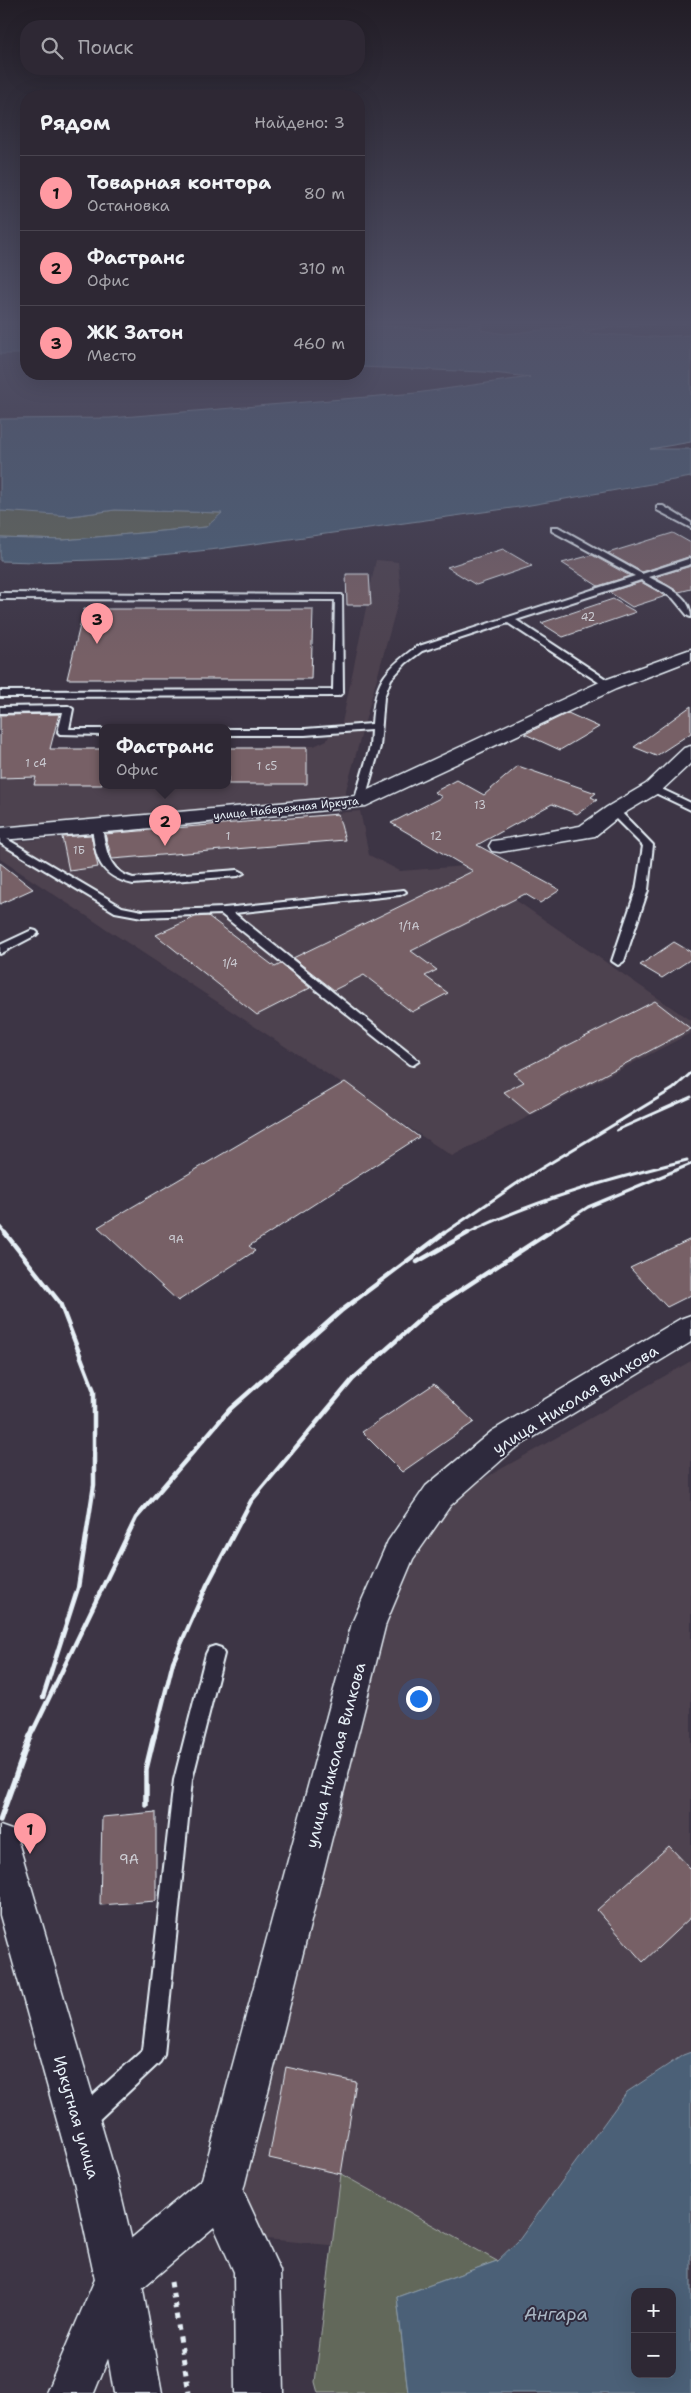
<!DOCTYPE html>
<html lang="ru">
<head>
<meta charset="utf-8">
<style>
  :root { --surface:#2e2834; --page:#36303c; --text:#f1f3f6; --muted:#a7a6ac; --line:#49444f; --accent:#ff9aa2 }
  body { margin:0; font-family:"Shantell Sans",sans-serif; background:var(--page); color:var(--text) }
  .controls { position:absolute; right:15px; bottom:15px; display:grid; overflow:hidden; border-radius:10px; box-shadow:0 5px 20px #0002 }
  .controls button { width:45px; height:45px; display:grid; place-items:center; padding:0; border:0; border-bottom:1px solid var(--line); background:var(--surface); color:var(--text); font:25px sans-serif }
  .you { position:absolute; left:418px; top:1698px; width:18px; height:18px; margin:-12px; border:4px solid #fff; border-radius:50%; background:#1a73e8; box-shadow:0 0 0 8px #1a73e833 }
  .badge { display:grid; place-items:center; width:32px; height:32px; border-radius:50%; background:var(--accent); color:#111; font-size:16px; font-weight:700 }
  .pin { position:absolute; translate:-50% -41px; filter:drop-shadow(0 1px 2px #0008) }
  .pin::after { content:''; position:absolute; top:26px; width:18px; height:15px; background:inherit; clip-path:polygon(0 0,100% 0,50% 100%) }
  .popup { position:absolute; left:99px; top:724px; width:132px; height:65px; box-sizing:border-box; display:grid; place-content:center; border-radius:10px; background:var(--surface); filter:drop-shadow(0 1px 4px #0005); font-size:16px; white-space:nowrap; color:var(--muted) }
  .popup b { font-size:19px; color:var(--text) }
  .popup::after { content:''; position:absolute; left:50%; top:100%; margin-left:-10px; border:10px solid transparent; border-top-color:var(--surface) }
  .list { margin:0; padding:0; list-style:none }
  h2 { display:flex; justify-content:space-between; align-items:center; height:65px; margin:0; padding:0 20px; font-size:21px }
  h2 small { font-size:16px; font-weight:400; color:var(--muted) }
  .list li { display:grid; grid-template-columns:32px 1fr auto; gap:15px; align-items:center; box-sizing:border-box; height:75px; padding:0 20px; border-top:1px solid var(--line) }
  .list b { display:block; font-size:19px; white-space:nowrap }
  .list p { margin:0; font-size:16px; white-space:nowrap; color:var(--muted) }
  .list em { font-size:16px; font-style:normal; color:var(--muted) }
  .icon { flex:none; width:28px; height:28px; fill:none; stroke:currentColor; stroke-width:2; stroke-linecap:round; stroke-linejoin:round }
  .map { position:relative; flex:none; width:691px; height:2393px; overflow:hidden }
  .search { position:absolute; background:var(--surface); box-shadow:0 5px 20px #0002; left:20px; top:20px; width:345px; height:55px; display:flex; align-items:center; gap:12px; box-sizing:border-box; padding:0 18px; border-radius:20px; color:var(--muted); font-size:19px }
  .panel { position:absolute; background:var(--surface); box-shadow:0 5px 20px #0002; left:20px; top:90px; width:345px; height:290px; border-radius:20px }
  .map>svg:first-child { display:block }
  .built { fill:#4e424f }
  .green { fill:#62685a; stroke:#a5aca9 }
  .water { fill:#4c6177; stroke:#8a9bab; fill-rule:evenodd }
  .building { fill:#776066; stroke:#e8f1f8 }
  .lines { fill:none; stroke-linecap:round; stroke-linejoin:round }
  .lane-casing { stroke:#e8f1f8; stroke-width:4 }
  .street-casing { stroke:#e8f1f8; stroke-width:3 }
  .secondary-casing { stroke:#e8f1f8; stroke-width:3 }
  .path { stroke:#e8f1f8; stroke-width:5; stroke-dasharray:5.5 5.5; stroke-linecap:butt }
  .lane { fill:#2f2a3d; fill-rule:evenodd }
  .street { fill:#2f2a3d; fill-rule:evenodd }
  .secondary { fill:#2f2a3d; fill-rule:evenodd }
  .rail-far2 { stroke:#e8f1f8; stroke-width:3 }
  .rail-far1 { stroke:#e8f1f8; stroke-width:4.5 }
  .rail { stroke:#e8f1f8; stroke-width:5.5 }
  .labels { text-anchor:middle; stroke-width:4; stroke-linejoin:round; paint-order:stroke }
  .number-label { font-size:11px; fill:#cccdd4 }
  .far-street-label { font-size:11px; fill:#e8f1f8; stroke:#2f2a3d }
  .near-number-label { font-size:14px; fill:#cccdd4 }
  .near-street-label { font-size:16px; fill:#e8f1f8; stroke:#2f2a3d }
  .near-water-label { font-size:18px; font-style:italic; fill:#aab7c4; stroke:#2f2a3d }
</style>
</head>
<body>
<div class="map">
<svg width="691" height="2393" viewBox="0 0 691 2393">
  <rect width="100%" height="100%" fill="#3d3545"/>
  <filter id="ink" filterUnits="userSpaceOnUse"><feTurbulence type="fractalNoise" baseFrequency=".02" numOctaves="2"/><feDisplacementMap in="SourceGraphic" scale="10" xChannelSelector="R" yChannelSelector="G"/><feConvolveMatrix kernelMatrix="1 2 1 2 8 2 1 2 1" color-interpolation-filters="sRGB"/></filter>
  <g filter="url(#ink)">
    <path class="built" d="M376 560 398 562 401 591 343 801 105 818 81 824 0 825V749L102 748V785H228V747L314 746 327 740 334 727 342 723Z
      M360 811 369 855 400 871 466 866 691 1021V1033L452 1156 0 859V843Z
      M691 1361V2052L683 2055 627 2092 519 2240 497 2261 234 2236 248 2163 382 1624 399 1579 457 1494Z"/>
    <path class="green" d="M16 510 71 516 115 510 223 513 206 527 64 540 0 538V511Z
      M341 2174 497 2261 397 2297 408 2393H318L315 2382Z"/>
    <path class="water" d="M0 323H26V354H0Z
      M470 323H481V330L505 334 569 327 578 323H687L611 327 583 331 585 333 650 337 691 335V442L650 449H691V477L519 507 218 549 122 559 35 562 0 561V538L64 540 206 527 222 513 115 510 71 516 0 511V419L110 418 416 393 530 377 483 372 359 367V341L363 340 359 337V324L429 329 467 325Z
      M691 2052V2393H408L397 2297 497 2261 519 2240 627 2092 683 2055ZM635 2292H672V2374H635Z"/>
    <path class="building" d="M673 533 691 543V556L642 572 608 553Z
      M503 549 532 566 476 585 447 567Z
      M592 555 630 576 598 586 562 563Z
      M691 566V589L679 592 654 577Z
      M346 574H369L371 605H347Z
      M641 582 666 596 632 607 609 592Z
      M613 599 636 612 563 637 541 623Z
      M84 609H313L311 679H67Z
      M691 706V733L656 756 634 747Z
      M568 713 599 727 560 750 525 734Z
      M59 714 50 749H102V785H34L36 777 0 778V715Z
      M228 748H307V784H228Z
      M518 766 596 793 591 797 597 800 577 814 552 804 477 845 560 890 540 903 525 894 411 951 437 970 425 976 448 993 412 1012 364 975 334 990 293 958 473 871 391 823 442 797 434 792 457 780 484 795Z
      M338 814 345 840 112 859 105 834Z
      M91 835 98 867 69 871 62 837Z
      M0 863 33 889 0 904Z
      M208 916 275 967 281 964 310 988 257 1015 156 935 195 917Z
      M674 942 691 952V959L662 978 640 965Z
      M655 1001 691 1029 530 1114 504 1092 524 1082 514 1073Z
      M345 1082 419 1137 249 1246 255 1251 178 1301 98 1227Z
      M691 1239V1295L667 1307 630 1268Z
      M434 1384 474 1422 402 1472 362 1432Z
      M156 1812V1901L100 1905 102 1817Z
      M669 1846 691 1869V1917L643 1962 597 1910Z
      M286 2067 356 2082 341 2174 269 2158Z"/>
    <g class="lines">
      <defs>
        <path id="lane" d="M657 506H663L691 523V528L657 510Z
          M552 527H558L642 574 691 558V564L649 577C665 586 691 595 691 617L688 616 673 598 641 580 516 620 612 683V687H606L508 623 422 651 406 663 391 679 384 697 380 747 364 802 359 805 354 802 370 747 371 730 305 735H228V729H305L372 724C375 683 382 672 416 647L635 576 552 531Z
          M0 593 342 595 343 693 338 696 0 697V691L333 690 335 600 0 599Z
          M68 706 73 709 69 729H102V735L60 734 58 732 63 712 0 713V707Z
          M653 785 691 803V810L649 790V786Z
          M614 808 618 809 653 845 648 890 624 961 618 965 612 961 636 890 643 846 610 813V809Z
          M97 824 102 827C106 850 108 871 133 878L238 870 244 873 238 876 133 884C99 876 96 859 92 827Z
          M0 835 122 907 142 911 224 908 404 890 406 892 400 895 234 913 419 1061 413 1065 409 1064 221 914 142 917 115 912 0 843Z
          M32 930 36 931 38 933 36 935 0 954V945Z
          M215 1646 221 1648 224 1654 192 1780 164 2055 160 2062 90 2128 82 2131 74 2128 71 2120 74 2112 143 2050 174 1780 206 1654 209 1648Z"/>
        <path id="street" d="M691 649V660L616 689 366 806 131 830 0 840V828L355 796 602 681Z
          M691 746V763L660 792 621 815 595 836 500 852 492 851 489 846 492 841 500 840 580 826 607 807 646 784 684 748Z
          M691 1315V1342L514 1449 450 1506 413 1559 386 1623 243 2191 280 2271 283 2393H235L234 2272 214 2227 134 2295 94 2393H46L102 2263 202 2179 352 1623 388 1541 426 1486 492 1431 680 1319Z"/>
        <path id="secondary" d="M0 1826 14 1831 19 1845 118 2182 141 2279 162 2393H114L95 2279 74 2182 0 1915Z"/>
      </defs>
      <use href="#lane" class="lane-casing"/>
      <use href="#street" class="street-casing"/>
      <use href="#secondary" class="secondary-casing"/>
      <path class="path" d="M171 2282 189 2393"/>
      <use href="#lane" class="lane"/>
      <use href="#street" class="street"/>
      <use href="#secondary" class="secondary"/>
      <path class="rail-far2" d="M617 1130 691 1097
        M0 1227 6 1234
        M443 1234 522 1180 673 1089 691 1073
        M466 1234C536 1199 612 1179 687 1160
        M546 1234 588 1207 691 1164"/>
      <path class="rail-far1" d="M5 1233 60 1303 94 1391V1485L78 1588 43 1697
        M417 1262 468 1233
        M32 1733 136 1518 230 1409 341 1311 444 1233
        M30 1738 33 1728
        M154 1738 173 1662 207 1585 251 1501 353 1379 433 1308 548 1233"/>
      <path class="rail" d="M146 1805V1769L154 1736
        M0 1820 30 1736"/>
    </g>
  </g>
  <linearGradient id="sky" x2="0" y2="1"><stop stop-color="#221d26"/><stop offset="0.49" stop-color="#515168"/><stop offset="1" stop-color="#515168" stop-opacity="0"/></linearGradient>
  <rect width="691" height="658" fill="url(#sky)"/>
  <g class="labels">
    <g class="number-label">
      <text x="588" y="621">42</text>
      <text x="36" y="767">1 с4</text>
      <text x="267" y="770">1 с5</text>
      <text x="480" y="809">13</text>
      <text x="228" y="840">1</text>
      <text x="436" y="840">12</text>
      <text x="79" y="854">1Б</text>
      <text x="409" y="930">1/1А</text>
      <text x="230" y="967">1/4</text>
      <text x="176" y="1243">9А</text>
    </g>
    <g class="far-street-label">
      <text transform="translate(286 808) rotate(-6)" y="4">улица Набережная Иркута</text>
    </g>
    <g class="near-number-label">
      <text x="129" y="1864">9А</text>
    </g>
    <g class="near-street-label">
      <text transform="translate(575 1399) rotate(-32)" y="6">улица Николая Вилкова</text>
      <text transform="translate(335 1755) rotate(-75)" y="6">улица Николая Вилкова</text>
      <text transform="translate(77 2117) rotate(74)" y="6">Иркутная улица</text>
    </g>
    <g class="near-water-label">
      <text x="556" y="2320">Ангара</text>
    </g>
  </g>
</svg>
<div class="controls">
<button>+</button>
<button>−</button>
</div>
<div class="you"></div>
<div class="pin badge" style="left:30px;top:1854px">1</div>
<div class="pin badge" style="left:165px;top:846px">2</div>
<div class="popup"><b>Фастранс</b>Офис</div>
<div class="pin badge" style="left:97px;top:644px">3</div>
<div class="search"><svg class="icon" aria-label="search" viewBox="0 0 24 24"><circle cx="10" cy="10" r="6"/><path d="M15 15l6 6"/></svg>Поиск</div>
<section class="panel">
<h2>Рядом<small>Найдено: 3</small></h2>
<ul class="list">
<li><span class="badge">1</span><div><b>Товарная контора</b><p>Остановка</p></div><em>80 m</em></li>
<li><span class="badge">2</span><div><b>Фастранс</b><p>Офис</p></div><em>310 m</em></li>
<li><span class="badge">3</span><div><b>ЖК Затон</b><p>Место</p></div><em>460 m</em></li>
</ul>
</section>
</div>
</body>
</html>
